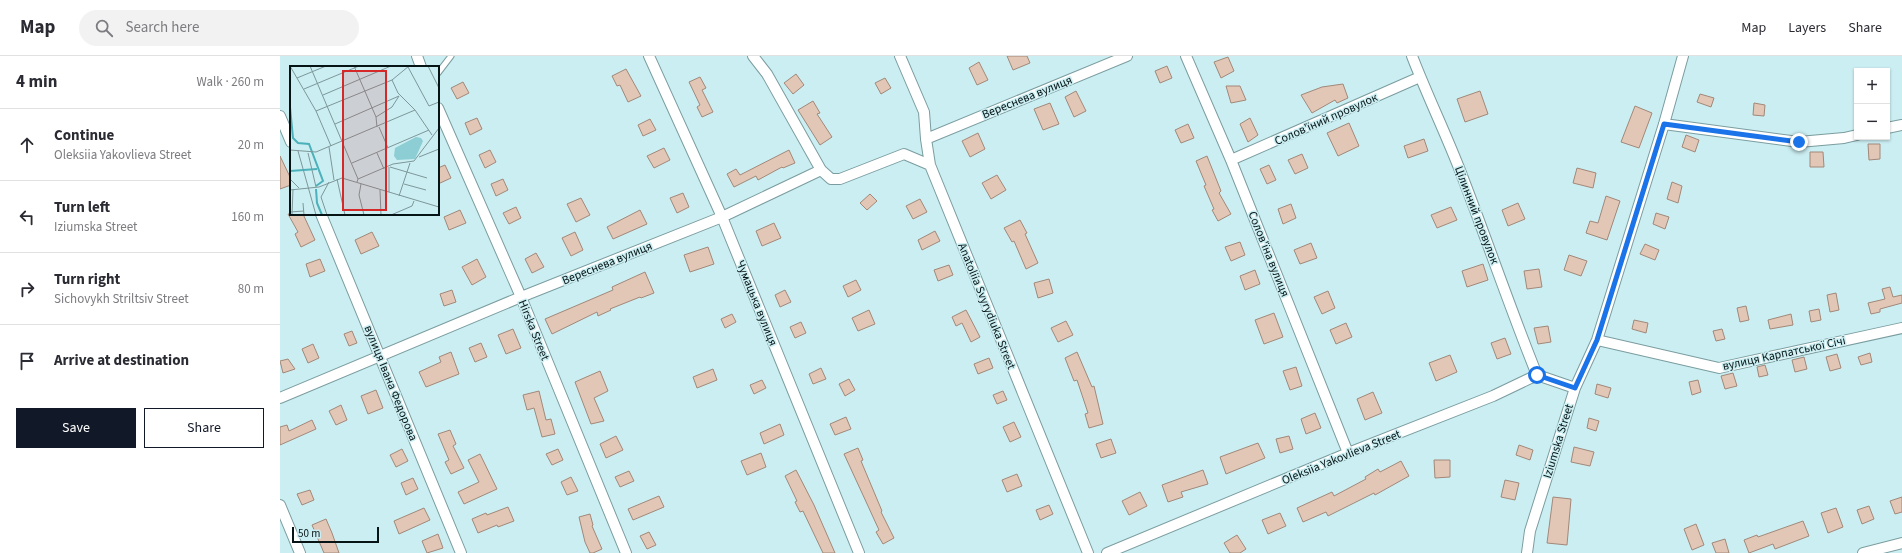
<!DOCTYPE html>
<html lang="en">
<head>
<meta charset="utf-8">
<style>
  :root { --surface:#fff; --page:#f2f2f3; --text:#2b2b33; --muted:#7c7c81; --line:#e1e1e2; --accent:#111827 }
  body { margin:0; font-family:"Source Sans 3",sans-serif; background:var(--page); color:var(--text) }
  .controls { position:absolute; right:12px; top:12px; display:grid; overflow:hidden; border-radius:0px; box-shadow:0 1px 3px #0004 }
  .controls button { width:36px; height:36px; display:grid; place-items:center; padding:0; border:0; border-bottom:1px solid var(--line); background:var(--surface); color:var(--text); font:20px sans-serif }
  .scale { position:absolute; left:12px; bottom:10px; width:87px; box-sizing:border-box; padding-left:4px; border:2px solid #071415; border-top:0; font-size:11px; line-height:14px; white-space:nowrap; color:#071415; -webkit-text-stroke:3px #cbeef2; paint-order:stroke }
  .stop { position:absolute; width:12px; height:12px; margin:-9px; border:3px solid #1a73e8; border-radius:50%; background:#fff }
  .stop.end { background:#1a73e8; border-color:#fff; box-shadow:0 1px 4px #0008 }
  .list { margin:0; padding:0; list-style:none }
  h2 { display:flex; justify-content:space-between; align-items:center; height:52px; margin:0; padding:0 16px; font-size:17px }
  h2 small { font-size:13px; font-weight:400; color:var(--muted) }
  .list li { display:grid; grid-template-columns:26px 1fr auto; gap:12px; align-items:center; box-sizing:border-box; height:72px; padding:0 16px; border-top:1px solid var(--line) }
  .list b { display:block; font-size:15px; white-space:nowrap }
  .list p { margin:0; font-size:13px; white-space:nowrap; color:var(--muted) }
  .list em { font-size:13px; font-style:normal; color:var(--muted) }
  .actions { display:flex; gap:8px; padding:12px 16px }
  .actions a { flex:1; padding:9px 0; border:1px solid var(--accent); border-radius:0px; text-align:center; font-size:14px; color:var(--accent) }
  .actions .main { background:var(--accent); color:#fff }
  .icon { flex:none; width:22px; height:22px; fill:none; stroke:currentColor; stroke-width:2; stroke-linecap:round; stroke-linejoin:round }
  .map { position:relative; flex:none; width:1622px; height:497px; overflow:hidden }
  header { display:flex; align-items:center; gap:24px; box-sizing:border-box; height:56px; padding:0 20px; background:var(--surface); border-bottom:1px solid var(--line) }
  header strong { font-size:19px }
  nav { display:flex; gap:22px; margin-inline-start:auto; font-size:14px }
  .search { width:280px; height:36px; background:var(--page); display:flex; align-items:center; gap:10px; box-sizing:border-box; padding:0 14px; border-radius:22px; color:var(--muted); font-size:15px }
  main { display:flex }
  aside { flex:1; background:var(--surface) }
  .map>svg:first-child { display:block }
  .building { fill:#e2c7b7; stroke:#a18879 }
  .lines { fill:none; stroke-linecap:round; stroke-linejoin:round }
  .service-casing { stroke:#7b9da0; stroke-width:7 }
  .minor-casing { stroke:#7b9da0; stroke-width:12 }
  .service { stroke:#fff; stroke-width:5 }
  .minor { stroke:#fff; stroke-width:10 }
  .route { stroke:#1a73e8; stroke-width:5 }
  .labels { text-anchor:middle; stroke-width:3; stroke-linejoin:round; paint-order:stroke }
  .street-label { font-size:12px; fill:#071415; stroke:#cbeef2 }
  .inset-river { fill:none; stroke:#4cb1ba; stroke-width:2 }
  .inset-road { fill:none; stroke:#7d979a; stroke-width:1 }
  .view { fill:#d62828; fill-opacity:0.15; stroke:#d62828; stroke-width:2 }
  .inset-edge { fill:none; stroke:#071415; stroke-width:2 }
</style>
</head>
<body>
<header>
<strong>Map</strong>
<div class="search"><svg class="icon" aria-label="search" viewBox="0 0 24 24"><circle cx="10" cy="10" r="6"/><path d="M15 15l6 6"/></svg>Search here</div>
<nav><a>Map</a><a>Layers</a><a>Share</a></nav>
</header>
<main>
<aside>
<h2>4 min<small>Walk · 260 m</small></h2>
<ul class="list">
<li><svg class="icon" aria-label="ahead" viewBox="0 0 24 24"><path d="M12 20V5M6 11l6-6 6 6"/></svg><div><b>Continue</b><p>Oleksiia Yakovlieva Street</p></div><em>20 m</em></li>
<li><svg class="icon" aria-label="left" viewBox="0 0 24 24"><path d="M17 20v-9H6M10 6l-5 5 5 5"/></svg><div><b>Turn left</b><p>Iziumska Street</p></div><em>160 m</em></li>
<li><svg class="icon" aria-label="right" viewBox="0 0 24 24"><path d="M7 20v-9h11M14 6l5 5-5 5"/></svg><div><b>Turn right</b><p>Sichovykh Striltsiv Street</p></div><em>80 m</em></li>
<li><svg class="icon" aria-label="arrive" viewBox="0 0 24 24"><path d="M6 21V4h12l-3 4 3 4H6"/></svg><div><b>Arrive at destination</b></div></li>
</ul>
<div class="actions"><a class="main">Save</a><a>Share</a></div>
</aside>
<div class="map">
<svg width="1622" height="497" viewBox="0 0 1622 497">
  <rect width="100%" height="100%" fill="#cbeef2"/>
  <path class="building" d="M727 0H747L750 7 733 14Z
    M948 1 954 15 941 22 934 6Z
    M699 6 708 24 697 29 689 12Z
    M887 10 892 22 880 27 875 15Z
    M346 13 361 40 348 46 340 29 337 30 332 20Z
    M516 18 524 29 513 38 504 27Z
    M420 21 426 32 422 34 433 56 422 61 417 51 420 49 409 26Z
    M605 22 611 32 601 38 595 27Z
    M183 26 189 37 177 43 171 32Z
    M1063 28 1068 42 1057 47 1055 44 1032 57 1021 39 1042 31Z
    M946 30H960L966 44 951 47Z
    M796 35 806 55 794 61 785 41Z
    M1200 35 1208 58 1185 66 1177 43Z
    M1420 38 1434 42 1431 51 1417 46Z
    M533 45 540 57 537 58 552 81 540 89 518 54Z
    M770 47 779 68 763 74 754 53Z
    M1474 47 1485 49 1484 60 1473 59Z
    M1355 50 1372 57 1359 92 1341 86Z
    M197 62 202 73 190 79 185 67Z
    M970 62 978 79 968 86 960 68Z
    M370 63 376 74 363 80 358 69Z
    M1069 67 1079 90 1058 100 1047 77Z
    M908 68 914 82 901 87 895 74Z
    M698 77 705 93 690 101 682 85Z
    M1406 79 1419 84 1415 96 1402 91Z
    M1144 83 1148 95 1128 102 1124 90Z
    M1588 88H1600V103L1589 104Z
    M384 92 390 104 374 112 367 100Z
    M210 94 216 106 205 112 199 99Z
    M509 94 515 107 503 112 502 111 478 124 476 120 454 131 447 118 456 113 460 119Z
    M1530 96H1543L1544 111H1530Z
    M1022 98 1028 112 1015 118 1008 104Z
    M0 100 11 123V129L0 133Z
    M927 100 941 135 939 137 951 158 938 165 932 154 934 153 924 130 926 129 916 105Z
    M165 109 171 122 158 128V112Z
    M989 109 996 124 987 128 980 113Z
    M1297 112 1316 117 1313 132 1293 127Z
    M717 119 726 134 711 143 702 127Z
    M223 123 228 134 216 140 211 128Z
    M1392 126 1402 130 1398 147 1387 143Z
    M403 137 409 151 397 157 390 142Z
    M590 138 597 145 587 154 580 147Z
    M1326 140 1340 145 1327 184 1306 177 1310 165 1318 167Z
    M301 142 310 159 296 166 287 148Z
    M640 143 647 156 633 163 626 150Z
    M1238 147 1245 163 1228 170 1222 154Z
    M1011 148 1016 162 1003 168 998 153Z
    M236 151 241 162 229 168 223 157Z
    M1171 151 1177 164 1157 172 1151 159Z
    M180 154 186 167 169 174 164 161Z
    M360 154 367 168 333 183 327 171Z
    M1376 157 1389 161 1385 173 1373 168Z
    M8 158H23L35 184 21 191 15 178 18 176Z
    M740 164 747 177 745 178 758 207 746 213 734 185 732 186 724 172Z
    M494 167 501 182 482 190 476 175Z
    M655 175 660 185 642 194 638 184Z
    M92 176 99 190 81 198 75 184Z
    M295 176 303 194 291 200 282 182Z
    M960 186 965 199 951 205 945 191Z
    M1031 187 1037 202 1020 208 1014 194Z
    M1365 188 1379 194 1375 204 1360 198Z
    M428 191 434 208 410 216 404 199Z
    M256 197 264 211 252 217 245 203Z
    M1289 199 1307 205 1301 220 1284 214Z
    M40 203 45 215 30 221 26 208Z
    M197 203 206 221 192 229 182 211Z
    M1203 208 1208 224 1187 231 1182 215Z
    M669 209 673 219 658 225 654 214Z
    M1259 213 1262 231 1247 233 1244 215Z
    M975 214 980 228 965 234 960 220Z
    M365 216 374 237 361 242 360 241 330 253 331 254 318 260 317 256 272 278 265 263 333 234 332 231Z
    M769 223 773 237 758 242 754 227Z
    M576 224 581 234 568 241 563 230Z
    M1610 231 1613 241 1622 239V247L1600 253V256L1591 258 1588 247 1605 243 1602 233Z
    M172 234 176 246 164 250 160 238Z
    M505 234 511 246 500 251 495 239Z
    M1048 235 1055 252 1042 258 1034 241Z
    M1556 237 1559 254 1550 256 1547 239Z
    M1466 250 1469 264 1460 266 1457 252Z
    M1539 253 1541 264 1531 266 1529 255Z
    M589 254 595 268 578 275 572 262Z
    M686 254 700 281 691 286 682 267 676 270 672 261Z
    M994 257 1003 281 984 288 975 264Z
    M452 258 456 266 445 272 441 263Z
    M1511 258 1513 269 1490 273 1488 264Z
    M1354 264 1368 267 1366 277 1352 273Z
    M786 265 793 279 778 286 771 272Z
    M521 266 526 277 515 282 510 271Z
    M1066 267 1072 281 1056 288 1050 274Z
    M1268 270 1271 286 1258 288 1254 272Z
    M233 273 241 292 226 298 218 279Z
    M1442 273 1445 283 1436 285 1433 275Z
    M72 275 77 287 69 290 64 278Z
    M1225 282 1231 298 1217 303 1211 287Z
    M201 287 207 301 195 306 189 292Z
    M33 288 39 302 28 307 22 293Z
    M171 296 179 318 146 331 139 316 161 306 159 301Z
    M797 296 812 331 814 330 823 368 809 372 805 358 808 357 797 324 794 325 785 302Z
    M1590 297 1592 306 1581 309 1578 301Z
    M1557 298 1561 312 1550 315 1546 301Z
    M1170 299 1177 316 1156 325 1149 307Z
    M1524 301 1527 313 1515 316 1512 304Z
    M709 302 713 312 698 318 694 308Z
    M8 303 15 313 3 317 0 305Z
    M1485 309 1488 319 1479 321 1477 311Z
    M1016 311 1022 330 1010 334 1003 315Z
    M541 312 546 323 533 328 529 318Z
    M433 313 437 324 417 332 413 321Z
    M320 315 328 335 314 342 324 365 311 368 295 326Z
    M1453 317 1457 330 1445 333 1441 320Z
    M569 323 575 334 565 340 559 328Z
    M482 324 486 332 474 338 470 329Z
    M1418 324 1421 336 1412 339 1409 326Z
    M1317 328 1331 332 1328 342 1315 338Z
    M96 334 103 352 88 358 81 340Z
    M259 335 266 364 271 363 275 378 262 381 254 352 247 354 243 339Z
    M723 335 727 344 717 348 713 339Z
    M1093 336 1102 357 1085 364 1077 343Z
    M61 349 67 364 56 369 49 355Z
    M1035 357 1041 372 1026 378 1021 363Z
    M566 361 571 373 555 379 550 368Z
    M1309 362 1319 365 1316 375 1307 372Z
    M32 364 36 373 0 389V371L7 369 9 375Z
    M734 366 741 381 730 386 723 371Z
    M500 368 504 379 484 388 480 377Z
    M170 374 176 388 173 390 184 412 171 418 165 406 169 404 158 378Z
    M336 380 343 394 326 402 320 388Z
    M1009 380 1013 393 1000 397 996 383Z
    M831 383 836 397 821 402 816 388Z
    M978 387 985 402 946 418 940 401Z
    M1239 389 1253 394 1250 404 1236 399Z
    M1294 391 1314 396 1310 410 1291 406Z
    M578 392 583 404 581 405 602 455 601 456 614 482 603 488 596 476 599 474 588 450 564 398Z
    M122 393 128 405 116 411 110 399Z
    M278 393 283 404 272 409 266 398Z
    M481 397 486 411 467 419 461 405Z
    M200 398 217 433 184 448 178 436 199 426 188 404Z
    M1154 404H1170V421L1155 422Z
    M1121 405 1129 420 1095 439 1094 437 1048 460 1046 456 1023 466 1017 452 1052 436 1054 440 1086 423 1085 421 1098 413 1100 416Z
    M516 414 534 449 555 497H543L523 455 520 456 515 446 517 445 505 420Z
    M923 414 928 428 901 436 903 441 888 446 882 429Z
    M349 415 354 425 340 431 335 421Z
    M737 418 742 430 727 436 722 424Z
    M291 421 298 435 287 439 281 426Z
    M133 422 138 433 126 439 121 427Z
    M1225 424 1239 427 1235 444 1221 441Z
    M30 434 34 444 22 449 17 438Z
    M860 436 867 450 849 459 842 445Z
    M379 440 384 451 353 464 348 453Z
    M1273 441 1291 443 1287 489 1267 487Z
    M1622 441V456L1615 458 1610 445Z
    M769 449 773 458 760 464 756 454Z
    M1589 450 1594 463 1582 468 1577 454Z
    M228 451 234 465 218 471 217 469 198 477 192 463 206 457 207 459Z
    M144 452 150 464 119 478 114 465Z
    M1556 452 1563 471 1548 477 1541 457Z
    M1000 457 1006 470 988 478 982 464Z
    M310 458 313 469 312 470 322 493 313 497H310L305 486 299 461Z
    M46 463 52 477 59 497H44L32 469Z
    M1523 465 1529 480 1495 493 1493 488 1469 497 1464 484 1477 479 1478 481Z
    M1416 468 1424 489 1412 494 1404 473Z
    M369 476 376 489 367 493 360 480Z
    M158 478 163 492 147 497 142 485Z
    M957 479 966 493 960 497H950L944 487Z
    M1445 483 1449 497H1436L1432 487Z"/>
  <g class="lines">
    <defs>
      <path id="service" d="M158 17 171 0"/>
      <path id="minor" d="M137 0 141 11
        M369 0 442 161 579 497
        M473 0 487 18 541 114
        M620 0 644 56 646 83 650 109 808 497
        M906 0 951 104 1068 397
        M1132 0C1147 39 1166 78 1181 117 1207 184 1230 252 1257 319
        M158 52 241 241 346 497
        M0 60 11 86
        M1384 68 1519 86 1564 82 1577 79
        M1607 72 1622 69
        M646 83 847 0
        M951 104 1140 21
        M41 158 181 497
        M1317 284 1439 312 1622 272
        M0 342 241 241 442 161 541 114 551 123H560L624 98 650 109
        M0 449 20 497
        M827 497 1068 397 1213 340 1257 319 1295 332
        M1247 497 1250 475 1295 332 1317 284 1384 68 1403 0
        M1583 497 1622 487"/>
    </defs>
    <use href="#service" class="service-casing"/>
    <use href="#minor" class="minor-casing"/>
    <use href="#service" class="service"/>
    <use href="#minor" class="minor"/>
  </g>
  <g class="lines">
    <path class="route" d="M1257 319 1295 332 1317 284 1384 68 1519 86"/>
  </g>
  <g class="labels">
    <g class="street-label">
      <text transform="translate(747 41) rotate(-22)" y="4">Вереснева вулиця</text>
      <text transform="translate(1046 63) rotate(-24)" y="4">Солов'їний провулок</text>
      <text transform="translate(1197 159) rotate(69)" y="4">Цілинний провулок</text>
      <text transform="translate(989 198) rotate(68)" y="4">Солов'їна вулиця</text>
      <text transform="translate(327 207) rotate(-22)" y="4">Вереснева вулиця</text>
      <text transform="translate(477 247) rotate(68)" y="4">Чумацька вулиця</text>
      <text transform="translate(707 250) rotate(68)" y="4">Anatoliia Svyrydiuka Street</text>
      <text transform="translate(254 274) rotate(68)" y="4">Hirska Street</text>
      <text transform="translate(1504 297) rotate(-12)" y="4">вулиця Карпатської Січі</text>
      <text transform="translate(111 327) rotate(68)" y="4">вулиця Івана Федорова</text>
      <text transform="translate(1278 385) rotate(-73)" y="4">Iziumska Street</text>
      <text transform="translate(1061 401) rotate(-22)" y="4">Oleksiia Yakovlieva Street</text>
    </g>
  </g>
  <g transform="translate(10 10)">
    <rect width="149" height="149" fill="#cbeef2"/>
    <path d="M126 71 131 72 133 75 125 93 107 94 104 90 105 82Z" fill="#8cced4"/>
    <path class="inset-river" d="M0 41 3 72 8 77 19 78 33 115 26 120M0 105 27 103M26 123 27 137 32 149"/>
    <path class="inset-road" d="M0 0 26 45 41 80M20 0 68 113 67 116M64 0 86 51 87 61M138 0 149 22M118 1 139 40 149 36M7 12 36 0M102 14 108 27 125 44 142 69M14 23 69 0M33 29 101 0M26 45 102 14 119 0M86 51 102 41 109 30M45 58 109 30M89 61 98 82M39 81 44 114M0 84 26 86 125 44M8 85 26 149M18 87 26 121M87 87 94 103M129 91 149 83M62 97 139 64M99 101V126M100 101 137 112M0 113 9 122M47 113 55 149M68 113 103 98 124 95 149 62M71 118 69 129 74 149M114 118 136 124M0 124 29 121 52 112 149 141M90 124 91 149M109 130 120 97M13 137 14 149M0 146 14 145M2 149 3 123M37 149 31 131 39 116M101 149 122 140 124 135"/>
    <path class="view" d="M53 5H96V144H53Z"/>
    <rect width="149" height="149" class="inset-edge"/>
  </g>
</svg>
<div class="controls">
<button>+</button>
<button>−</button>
</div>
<div class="scale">50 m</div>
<div class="stop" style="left:1257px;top:319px"></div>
<div class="stop end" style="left:1519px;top:86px"></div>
</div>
</main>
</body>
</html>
